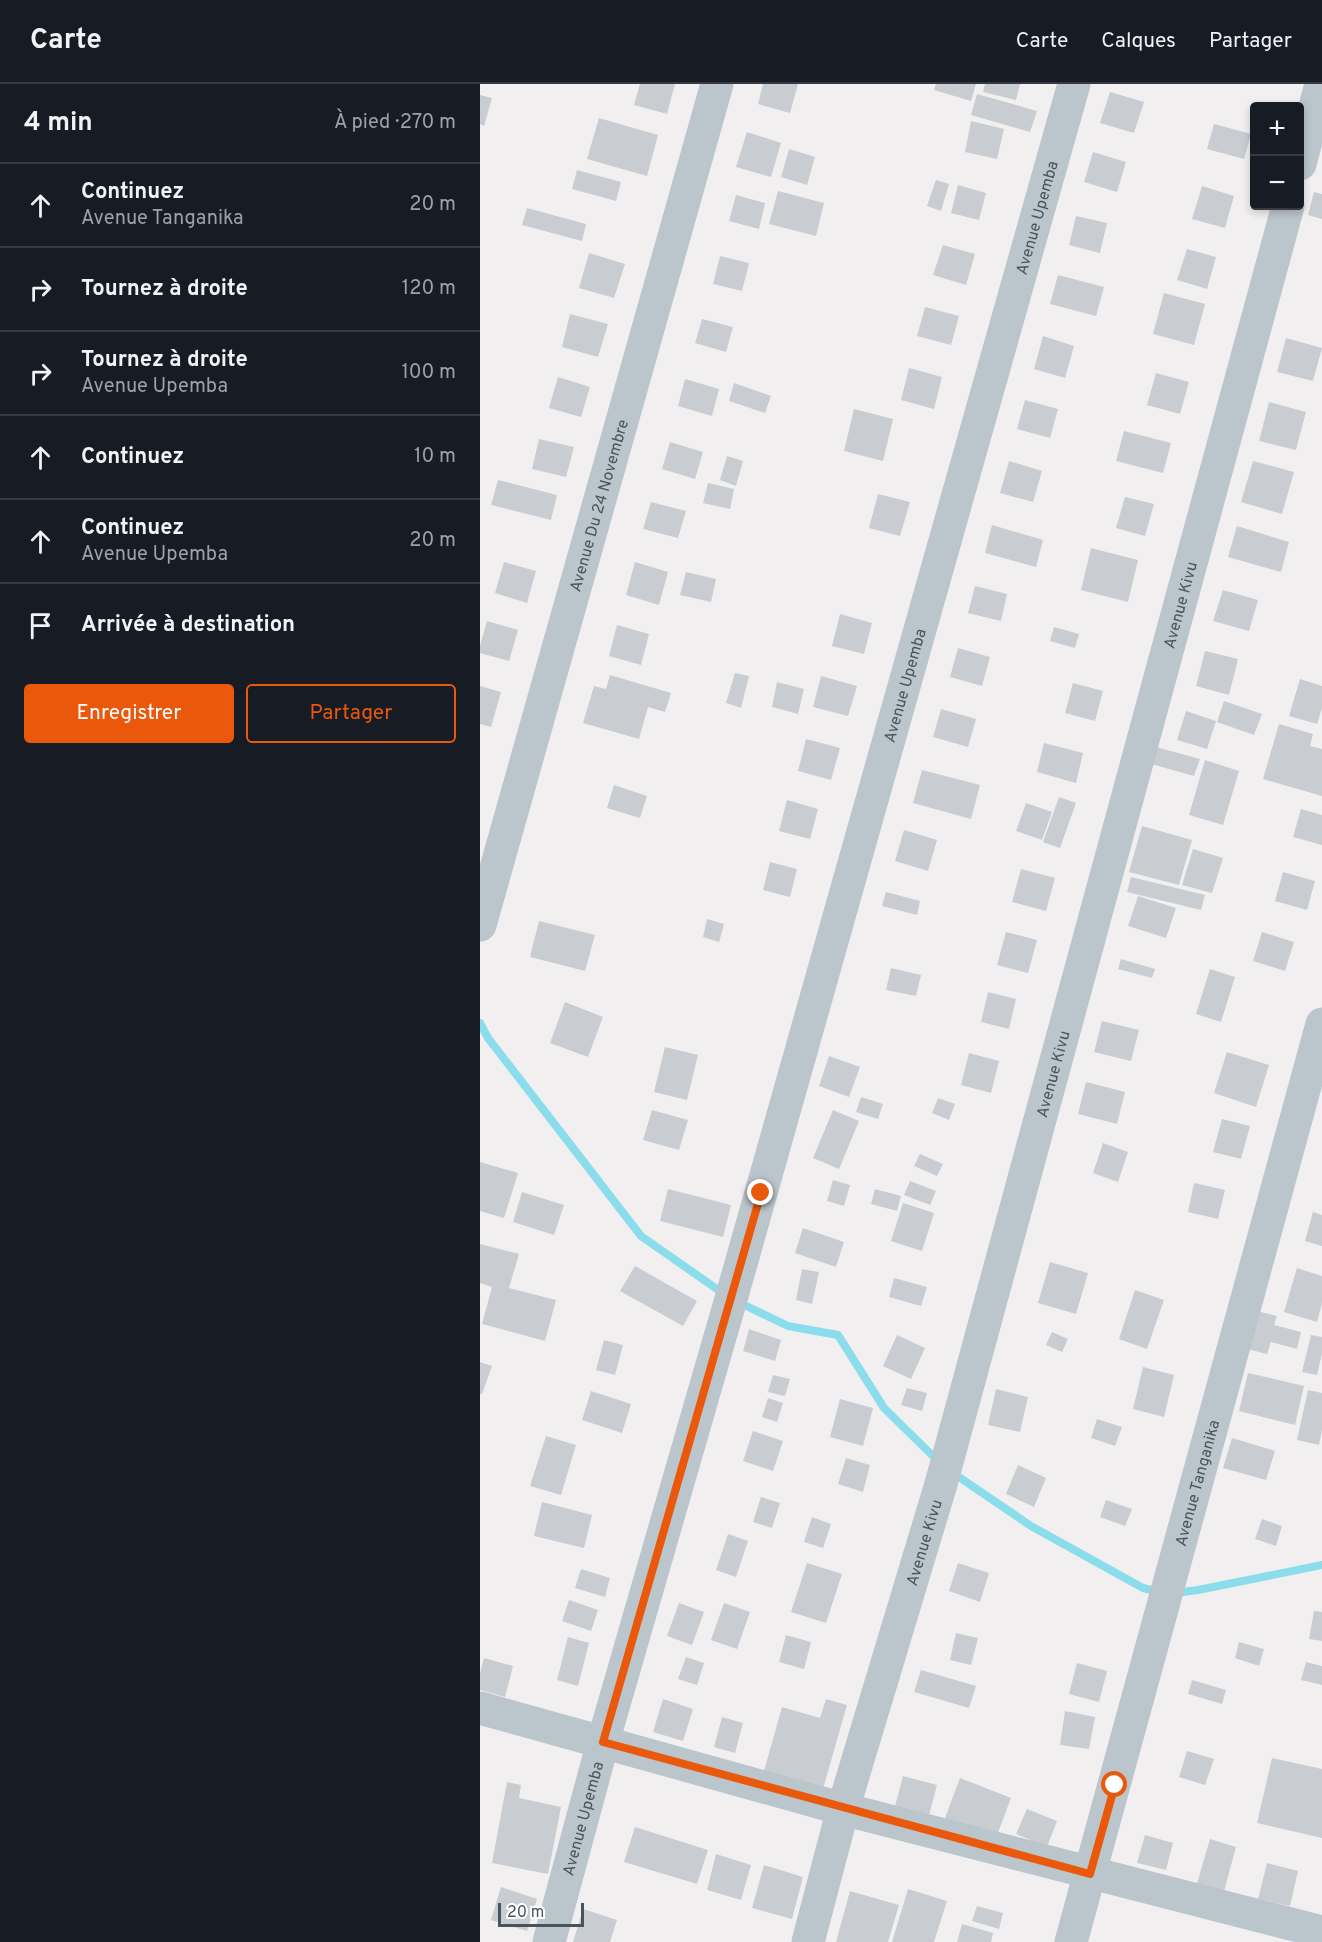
<!DOCTYPE html>
<html lang="fr">
<head>
<meta charset="utf-8">
<style>
  :root { --surface:#171b24; --page:#20242c; --text:#f1f3f6; --muted:#9ea1a6; --line:#363941; --accent:#ea580c }
  body { margin:0; font-family:Overpass,sans-serif; background:var(--page); color:var(--text) }
  .controls { position:absolute; right:18px; top:18px; display:grid; overflow:hidden; border-radius:6px; box-shadow:0 3px 9px #0003 }
  .controls button { width:54px; height:54px; display:grid; place-items:center; padding:0; border:0; border-bottom:2px solid var(--line); background:var(--surface); color:var(--text); font:30px sans-serif }
  .scale { position:absolute; left:18px; bottom:15px; width:86px; box-sizing:border-box; padding-left:6px; border:3px solid #47545d; border-top:0; font-size:16px; line-height:21px; white-space:nowrap; color:#47545d; -webkit-text-stroke:4px #fff; paint-order:stroke }
  .stop { position:absolute; width:18px; height:18px; margin:-14px; border:4px solid #ea580c; border-radius:50%; background:#fff }
  .stop.end { background:#ea580c; border-color:#fff; box-shadow:0 2px 6px #0008 }
  .list { margin:0; padding:0; list-style:none }
  h2 { display:flex; justify-content:space-between; align-items:center; height:78px; margin:0; padding:0 24px; font-size:26px }
  h2 small { font-size:20px; font-weight:400; color:var(--muted) }
  .list li { display:grid; grid-template-columns:39px 1fr auto; gap:18px; align-items:center; box-sizing:border-box; height:84px; padding:0 24px; border-top:2px solid var(--line) }
  .list b { display:block; font-size:22px; white-space:nowrap }
  .list p { margin:0; font-size:20px; white-space:nowrap; color:var(--muted) }
  .list em { font-size:20px; font-style:normal; color:var(--muted) }
  .actions { display:flex; gap:12px; padding:18px 24px }
  .actions a { flex:1; padding:14px 0; border:2px solid var(--accent); border-radius:6px; text-align:center; font-size:21px; color:var(--accent) }
  .actions .main { background:var(--accent); color:#fff }
  .icon { flex:none; width:33px; height:33px; fill:none; stroke:currentColor; stroke-width:2; stroke-linecap:round; stroke-linejoin:round }
  .map { position:relative; flex:none; width:842px; height:1858px; overflow:hidden }
  header { display:flex; align-items:center; gap:36px; box-sizing:border-box; height:84px; padding:0 30px; background:var(--surface); border-bottom:2px solid var(--line) }
  header strong { font-size:28px }
  nav { display:flex; gap:33px; margin-inline-start:auto; font-size:21px }
  main { display:flex }
  aside { flex:1; background:var(--surface) }
  .map>svg:first-child { display:block }
  .lines { fill:none; stroke-linecap:round; stroke-linejoin:round }
  .stream { stroke:#8bddec; stroke-width:8 }
  .building { fill:#c9cdd2 }
  .minor { stroke:#bbc5cc; stroke-width:33 }
  .route { stroke:#ea580c; stroke-width:8 }
  .labels { text-anchor:middle; stroke-width:5; stroke-linejoin:round; paint-order:stroke }
  .street-label { font-size:16px; fill:#47545d; stroke:#fff }
</style>
</head>
<body>
<header>
<strong>Carte</strong>
<nav><a>Carte</a><a>Calques</a><a>Partager</a></nav>
</header>
<main>
<aside>
<h2>4 min<small>À pied · 270 m</small></h2>
<ul class="list">
<li><svg class="icon" aria-label="ahead" viewBox="0 0 24 24"><path d="M12 20V5M6 11l6-6 6 6"/></svg><div><b>Continuez</b><p>Avenue Tanganika</p></div><em>20 m</em></li>
<li><svg class="icon" aria-label="right" viewBox="0 0 24 24"><path d="M7 20v-9h11M14 6l5 5-5 5"/></svg><div><b>Tournez à droite</b></div><em>120 m</em></li>
<li><svg class="icon" aria-label="right" viewBox="0 0 24 24"><path d="M7 20v-9h11M14 6l5 5-5 5"/></svg><div><b>Tournez à droite</b><p>Avenue Upemba</p></div><em>100 m</em></li>
<li><svg class="icon" aria-label="ahead" viewBox="0 0 24 24"><path d="M12 20V5M6 11l6-6 6 6"/></svg><div><b>Continuez</b></div><em>10 m</em></li>
<li><svg class="icon" aria-label="ahead" viewBox="0 0 24 24"><path d="M12 20V5M6 11l6-6 6 6"/></svg><div><b>Continuez</b><p>Avenue Upemba</p></div><em>20 m</em></li>
<li><svg class="icon" aria-label="arrive" viewBox="0 0 24 24"><path d="M6 21V4h12l-3 4 3 4H6"/></svg><div><b>Arrivée à destination</b></div></li>
</ul>
<div class="actions"><a class="main">Enregistrer</a><a>Partager</a></div>
</aside>
<div class="map">
<svg width="842" height="1858" viewBox="0 0 842 1858">
  <rect width="100%" height="100%" fill="#f2eff0"/>
  <g class="lines">
    <path class="stream" d="M0 939 8 954 161 1152 244 1210
      M258 1218 308 1242 358 1251 404 1324 458 1377
      M473 1389 551 1442 663 1504 679 1508
      M695 1509 718 1506 842 1481"/>
  </g>
  <path class="building" d="M160 0H195L187 30 154 21Z
    M283 0H318L310 29 278 20Z
    M456 0H496L491 17 454 6Z
    M505 0H540L536 16 503 8Z
    M630 8 664 18 654 49 620 39Z
    M497 10 557 27 550 48 491 31Z
    M0 11 12 14 4 42 0 40Z
    M119 34 178 51 167 92 107 75Z
    M491 37 524 45 517 75 485 68Z
    M734 40 771 50 764 75 727 65Z
    M267 48 301 59 291 93 256 83Z
    M309 65 335 73 327 101 301 93Z
    M613 68 646 78 637 108 604 98Z
    M97 86 141 98 136 117 92 105Z
    M456 96 469 100 461 127 447 122Z
    M478 101 506 109 499 136 471 129Z
    M722 102 754 112 745 144 712 135Z
    M298 107 344 119 336 152 289 140Z
    M834 108 842 110V135L828 131Z
    M256 111 285 119 279 145 249 137Z
    M47 124 106 140 102 157 42 141Z
    M596 132 627 139 620 169 589 161Z
    M463 161 495 170 486 201 453 191Z
    M707 165 736 173 727 205 697 196Z
    M109 169 145 180 134 214 99 204Z
    M240 172 269 179 262 207 233 200Z
    M578 191 624 203 616 232 570 220Z
    M684 209 725 220 714 261 673 250Z
    M445 223 479 232 471 261 437 252Z
    M90 230 128 240 118 273 82 263Z
    M222 235 253 243 246 268 215 259Z
    M563 252 594 262 585 294 554 285Z
    M806 254 842 264 833 297 797 288Z
    M429 284 462 293 454 325 421 316Z
    M676 289 709 298 700 330 667 321Z
    M78 293 110 303 101 333 69 324Z
    M205 295 239 305 232 332 198 322Z
    M254 299 291 312 285 329 249 317Z
    M545 316 578 325 570 354 537 345Z
    M789 318 826 328 816 366 779 357Z
    M374 325 413 335 403 377 364 367Z
    M644 347 691 359 683 389 636 377Z
    M59 355 94 363 86 393 52 385Z
    M190 358 223 368 215 395 182 385Z
    M247 372 263 377 256 402 240 396Z
    M529 377 562 387 553 418 520 409Z
    M773 377 814 388 802 430 761 418Z
    M18 396 77 411 71 436 11 421Z
    M228 399 254 405 250 425 223 419Z
    M398 410 430 418 420 452 389 444Z
    M645 413 674 420 665 452 636 444Z
    M171 418 206 427 198 454 163 445Z
    M512 441 563 456 556 483 505 469Z
    M757 442 809 458 801 488 748 473Z
    M611 464 658 476 648 518 601 506Z
    M24 478 56 487 47 519 15 509Z
    M155 478 188 488 179 521 146 511Z
    M206 488 236 495 231 518 200 511Z
    M495 502 527 510 521 537 488 529Z
    M743 506 778 516 769 547 733 537Z
    M360 530 392 539 384 570 352 562Z
    M7 537 38 546 29 577 0 569V562Z
    M137 541 169 550 161 581 129 572Z
    M574 543 599 550 595 564 570 557Z
    M478 564 510 573 502 602 470 593Z
    M725 567 758 575 749 611 716 602Z
    M255 589 269 592 261 624 246 619Z
    M130 591 191 609 185 628 168 623 159 655 103 639 114 602 126 605Z
    M341 592 377 602 368 632 333 623Z
    M820 595 842 602V624L837 640 809 632Z
    M297 598 324 605 318 630 292 623Z
    M593 599 623 607 615 637 585 629Z
    M0 602 21 608 11 643 0 640Z
    M744 617 782 630 774 651 737 638Z
    M461 625 496 635 488 663 453 653Z
    M706 627 736 637 727 665 697 656Z
    M799 640 833 650 830 662 842 665V712L783 695Z
    M326 655 360 664 351 696 318 687Z
    M564 659 603 669 596 699 557 688Z
    M676 663 720 675 714 692 671 680Z
    M725 676 759 687 743 741 709 731Z
    M442 686 500 701 491 735 433 719Z
    M134 701 167 712 160 734 127 724Z
    M579 713 596 719 580 764 563 758Z
    M307 716 338 725 330 755 299 747Z
    M546 719 572 728 562 756 536 747Z
    M821 725 842 731V761L813 753Z
    M662 742 712 756 699 801 649 788Z
    M424 746 457 756 448 787 415 777Z
    M713 765 743 774 732 809 702 801Z
    M290 778 317 785 310 813 283 806Z
    M541 785 575 794 566 827 532 818Z
    M803 788 835 797 827 826 795 817Z
    M651 793 725 811 721 826 647 808Z
    M406 808 440 817 437 831 402 822Z
    M658 812 696 824 686 854 648 842Z
    M227 835 244 840 239 858 223 853Z
    M59 837 115 851 105 887 50 873Z
    M526 848 557 856 548 889 517 881Z
    M782 848 814 858 805 887 773 877Z
    M641 875 675 885 672 894 638 885Z
    M411 884 441 891 436 912 406 906Z
    M730 885 755 893 741 938 716 930Z
    M508 908 536 915 529 945 501 938Z
    M85 918 123 933 108 973 70 959Z
    M622 937 659 946 651 977 614 968Z
    M185 963 218 971 207 1016 174 1008Z
    M747 968 789 981 776 1023 734 1009Z
    M489 969 519 977 511 1009 481 1001Z
    M349 972 380 983 369 1013 339 1002Z
    M606 998 645 1008 637 1040 598 1030Z
    M381 1013 403 1020 398 1035 376 1028Z
    M458 1014 475 1020 469 1036 452 1029Z
    M172 1026 208 1036 199 1066 163 1056Z
    M353 1026 379 1037 359 1085 333 1074Z
    M742 1035 770 1042 761 1075 733 1068Z
    M623 1059 648 1068 638 1098 613 1089Z
    M440 1070 463 1080 457 1092 434 1082Z
    M0 1078 38 1089 24 1134 0 1127Z
    M353 1096 370 1101 364 1122 347 1117Z
    M430 1097 456 1107 450 1121 424 1111Z
    M714 1099 745 1106 738 1135 708 1128Z
    M188 1105 251 1121 243 1153 180 1137Z
    M395 1105 421 1112 417 1127 391 1120Z
    M42 1108 84 1121 74 1151 33 1138Z
    M423 1119 454 1129 442 1167 411 1157Z
    M833 1128 842 1131V1162L825 1157Z
    M323 1144 364 1158 356 1183 315 1169Z
    M0 1160 39 1170 29 1204 76 1216 65 1257 2 1240 12 1203 0 1199Z
    M570 1178 608 1189 596 1230 558 1219Z
    M155 1182 217 1217 203 1242 140 1207Z
    M817 1184 842 1192V1219L837 1238 804 1228Z
    M322 1185 339 1188 332 1220 316 1216Z
    M414 1194 447 1203 441 1222 409 1213Z
    M655 1206 684 1216 667 1265 639 1255Z
    M777 1227 797 1232 794 1241 821 1248 817 1265 791 1258 787 1270 767 1265Z
    M269 1245 301 1256 295 1277 263 1267Z
    M572 1248 588 1255 582 1268 566 1261Z
    M417 1251 445 1264 431 1295 403 1282Z
    M831 1251 842 1253V1270L837 1291 822 1288Z
    M124 1256 143 1261 135 1291 116 1286Z
    M0 1278 12 1282 2 1310H0Z
    M663 1283 694 1291 684 1333 653 1325Z
    M768 1289 824 1302 815 1341 759 1327Z
    M293 1291 310 1295 305 1312 288 1308Z
    M427 1304 447 1309 442 1327 421 1321Z
    M516 1305 548 1313 540 1348 508 1341Z
    M828 1306 842 1309V1346L839 1361 817 1356Z
    M111 1307 151 1320 142 1349 102 1336Z
    M288 1314 303 1319 297 1338 282 1333Z
    M360 1315 393 1324 383 1362 350 1353Z
    M617 1335 642 1343 635 1362 611 1354Z
    M273 1347 303 1357 293 1387 263 1377Z
    M66 1352 96 1361 81 1411 50 1402Z
    M752 1354 795 1367 786 1396 743 1384Z
    M366 1374 390 1381 383 1408 358 1400Z
    M538 1381 566 1394 554 1423 526 1410Z
    M281 1413 300 1419 292 1444 273 1438Z
    M626 1416 652 1425 645 1442 620 1433Z
    M62 1418 112 1431 104 1464 54 1452Z
    M332 1433 351 1440 343 1464 324 1458Z
    M782 1435 802 1442 796 1462 775 1455Z
    M248 1450 268 1457 256 1493 236 1486Z
    M327 1479 362 1490 346 1539 311 1528Z
    M478 1479 509 1489 500 1518 469 1507Z
    M101 1485 130 1494 125 1513 95 1504Z
    M89 1516 118 1526 111 1547 82 1537Z
    M199 1519 224 1528 212 1561 187 1552Z
    M244 1519 270 1528 257 1565 231 1556Z
    M834 1527 842 1528V1557L829 1555Z
    M476 1549 498 1554 491 1581 470 1576Z
    M306 1551 331 1558 324 1585 299 1578Z
    M88 1553 109 1559 98 1602 77 1596Z
    M759 1558 784 1565 779 1582 755 1574Z
    M206 1573 224 1579 217 1601 198 1595Z
    M4 1574 33 1582 25 1613 0 1606V1589Z
    M826 1578 842 1582V1601L821 1596Z
    M597 1579 627 1587 619 1618 589 1610Z
    M441 1586 496 1602 489 1624 434 1608Z
    M712 1596 746 1606 742 1620 708 1610Z
    M183 1615 213 1625 203 1657 173 1648Z
    M346 1615 367 1621 343 1705 284 1687 302 1623 340 1634Z
    M585 1627 615 1633 609 1665 580 1661Z
    M242 1633 263 1639 255 1669 234 1663Z
    M707 1667 734 1675 725 1701 699 1693Z
    M792 1674 842 1685V1754L777 1739Z
    M423 1692 457 1701 448 1735 414 1726Z
    M480 1694 531 1714 516 1754 465 1734Z
    M27 1698 41 1701 39 1714 81 1723 68 1790 12 1779Z
    M547 1725 577 1737 567 1763 536 1750Z
    M155 1743 228 1766 217 1800 144 1778Z
    M665 1751 693 1759 686 1786 657 1779Z
    M730 1755 756 1763 743 1811 716 1803Z
    M236 1770 271 1781 261 1816 227 1806Z
    M787 1779 818 1787 810 1822 778 1815Z
    M284 1781 323 1793 312 1835 272 1824Z
    M21 1803 57 1815 47 1847 11 1836Z
    M428 1805 467 1817 454 1858H412Z
    M370 1807 419 1821 408 1858H356Z
    M497 1822 523 1829 519 1845 492 1837Z
    M103 1825 137 1836 130 1858H93Z
    M482 1840 513 1849 511 1858H477Z"/>
  <g class="lines">
    <g class="minor">
      <path d="M820 80 841 0"/>
      <path id="s1" d="M0 841 237 0"/>
      <path d="M0 1624 363 1725 842 1848"/>
      <path id="s2" d="M69 1858 123 1658 255 1201 594 0"/>
      <path id="s3" d="M328 1858 363 1725 461 1400 808 122"/>
      <path id="s4" d="M591 1858 842 940"/>
    </g>
  </g>
  <g class="lines">
    <path class="route" d="M281 1109 123 1658 610 1790 635 1701"/>
  </g>
  <g class="labels">
    <g class="street-label">
      <text dy="6" stroke="none"><textPath href="#s2" startOffset="1792">Avenue Upemba</textPath></text>
      <text dy="6" stroke="none"><textPath href="#s1" startOffset="436">Avenue Du 24 Novembre</textPath></text>
      <text dy="6" stroke="none"><textPath href="#s3" startOffset="1388">Avenue Kivu</textPath></text>
      <text dy="6" stroke="none"><textPath href="#s2" startOffset="1306">Avenue Upemba</textPath></text>
      <text dy="6" stroke="none"><textPath href="#s3" startOffset="902">Avenue Kivu</textPath></text>
      <text dy="6" stroke="none"><textPath href="#s4" startOffset="476">Avenue Tanganika</textPath></text>
      <text dy="6" stroke="none"><textPath href="#s3" startOffset="416">Avenue Kivu</textPath></text>
      <text dy="6" stroke="none"><textPath href="#s2" startOffset="128">Avenue Upemba</textPath></text>
    </g>
  </g>
</svg>
<div class="controls">
<button>+</button>
<button>−</button>
</div>
<div class="scale">20 m</div>
<div class="stop" style="left:635px;top:1701px"></div>
<div class="stop end" style="left:281px;top:1109px"></div>
</div>
</main>
</body>
</html>
